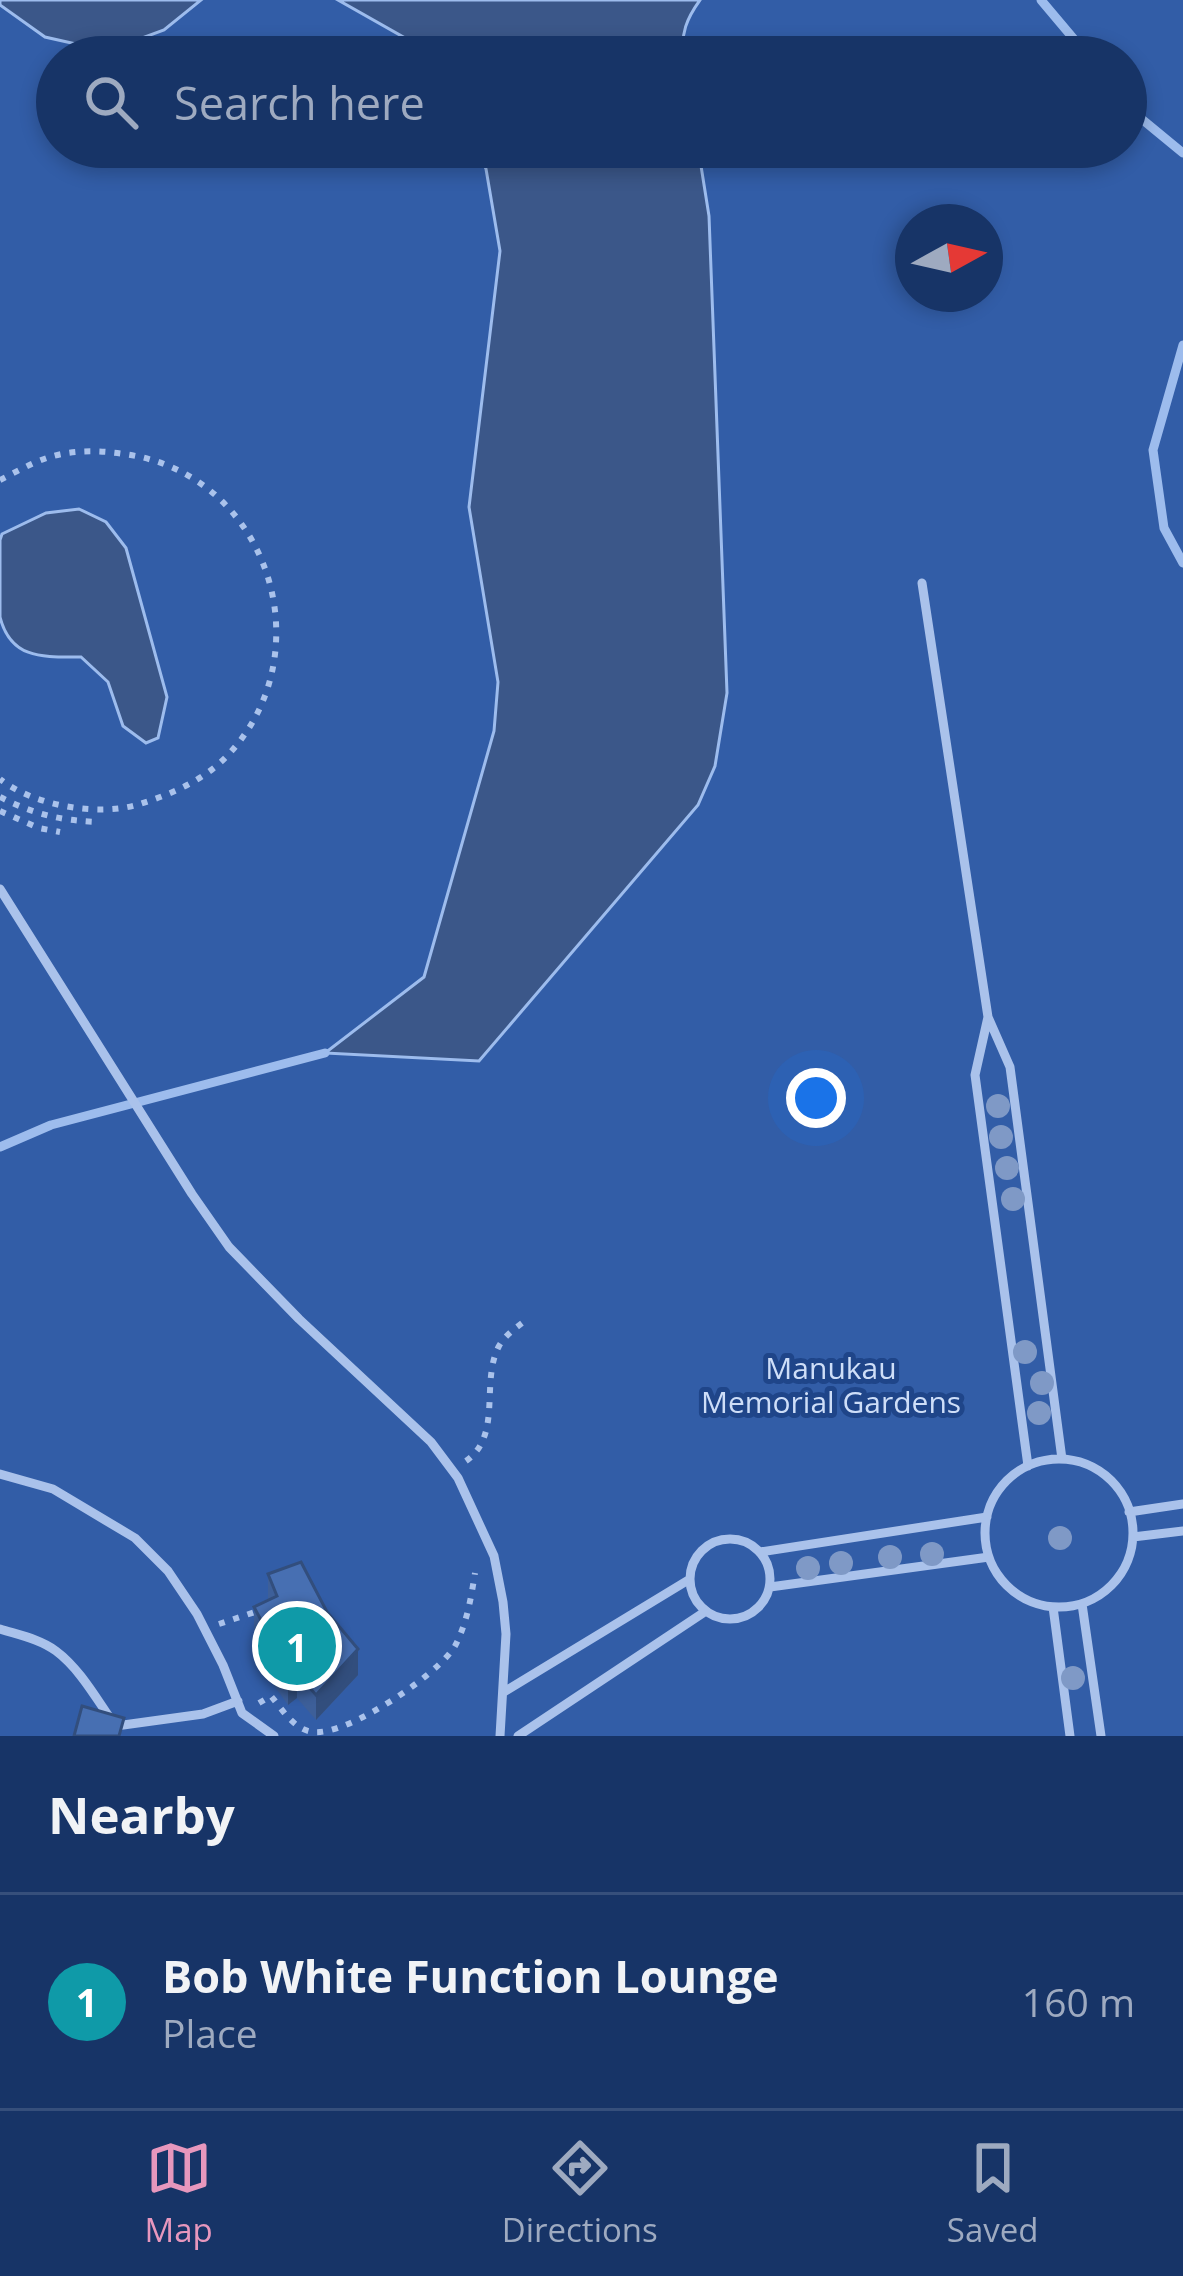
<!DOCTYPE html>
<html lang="en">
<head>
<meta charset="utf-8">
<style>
  :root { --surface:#173467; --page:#203c6d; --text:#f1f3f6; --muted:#9eaac0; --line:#364f7b; --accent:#e797bd }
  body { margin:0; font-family:"Open Sans",sans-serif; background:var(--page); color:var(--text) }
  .compass { position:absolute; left:895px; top:204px; width:108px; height:108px; border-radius:50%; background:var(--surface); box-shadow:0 6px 18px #0003; rotate:82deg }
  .you { position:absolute; left:816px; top:1098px; width:42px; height:42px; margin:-30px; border:9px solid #fff; border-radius:50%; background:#1a73e8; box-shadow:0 0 0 18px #1a73e833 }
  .badge { display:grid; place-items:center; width:78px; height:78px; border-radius:50%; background:var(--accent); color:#fff; font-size:39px; font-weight:700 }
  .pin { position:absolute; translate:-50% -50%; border:6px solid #fff; box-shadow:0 3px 12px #0006 }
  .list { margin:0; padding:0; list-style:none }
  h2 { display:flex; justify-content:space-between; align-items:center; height:156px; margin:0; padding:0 48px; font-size:51px }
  h2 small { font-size:39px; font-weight:400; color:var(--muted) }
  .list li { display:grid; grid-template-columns:78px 1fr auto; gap:36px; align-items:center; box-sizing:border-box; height:216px; padding:0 48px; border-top:3px solid var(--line) }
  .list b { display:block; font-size:45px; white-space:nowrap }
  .list p { margin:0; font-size:39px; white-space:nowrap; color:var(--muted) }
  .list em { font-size:39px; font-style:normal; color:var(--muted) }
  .icon { flex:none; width:66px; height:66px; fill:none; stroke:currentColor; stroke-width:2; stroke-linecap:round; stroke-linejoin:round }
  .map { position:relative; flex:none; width:1183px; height:1736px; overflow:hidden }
  .search { position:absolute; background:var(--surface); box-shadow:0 6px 18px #0003; left:36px; right:36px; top:36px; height:132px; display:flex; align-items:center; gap:30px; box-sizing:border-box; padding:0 42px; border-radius:66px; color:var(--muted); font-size:45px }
  .sheet { height:372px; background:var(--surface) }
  nav { display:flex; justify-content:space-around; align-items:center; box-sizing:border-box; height:168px; border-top:3px solid var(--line); background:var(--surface); font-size:33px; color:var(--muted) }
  nav a { display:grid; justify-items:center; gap:6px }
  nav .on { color:var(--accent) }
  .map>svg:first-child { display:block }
  .green { fill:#325da7; fill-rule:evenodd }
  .water { fill:#3b5789; stroke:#9dbced; stroke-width:3 }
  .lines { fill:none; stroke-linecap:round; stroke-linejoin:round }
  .stream { stroke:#9dbced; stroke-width:9 }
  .path { stroke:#aac2eb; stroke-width:6; stroke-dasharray:6 9; stroke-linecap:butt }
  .lane { stroke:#aac2eb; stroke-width:9 }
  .tree { fill:#7f99c6 }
  .wall { fill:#3d5f99 }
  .shaded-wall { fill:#324e7d }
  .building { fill:#476fb2; stroke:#324e7d; stroke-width:3 }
  .labels { text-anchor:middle; stroke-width:10; stroke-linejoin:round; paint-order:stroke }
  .park-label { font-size:30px; fill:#cedef8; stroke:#1f4589 }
</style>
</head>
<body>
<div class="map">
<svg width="1183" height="1736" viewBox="0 0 1183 1736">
  <rect width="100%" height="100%" fill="#1f4589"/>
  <path class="green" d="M0 0H1183V1736H0ZM57 57H1126V147H57ZM913 222H985V294H913Z"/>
  <path class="water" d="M0 0H201L164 30 107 51 45 37 0 5Z
    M338 0H700C687 18 680 34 684 57H420L405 38Z
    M476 147H698L709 216 727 693 715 766 698 805 479 1061 325 1053 424 977 494 731 498 682 469 507 500 251 486 169Z
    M79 509 106 522 126 548 167 697 158 738 146 743 123 726 108 682 81 657C44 657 11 660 0 617V540L2 534 46 513Z"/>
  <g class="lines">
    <path class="stream" d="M1041 0 1089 57
      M1126 101 1138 116 1183 153
      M1183 345 1153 450 1164 528 1183 563
      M0 1147 51 1125 325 1053"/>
    <path class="path" d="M0 480C16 472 33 462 50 457 79 448 112 451 141 457 274 488 321 658 227 756 203 781 171 794 140 804 99 817 34 806 0 779
      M0 797C33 814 62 821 100 822
      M0 811 39 828 60 832
      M466 1461C503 1435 480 1382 499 1346 506 1334 516 1328 526 1320
      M219 1624 258 1611
      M259 1703 271 1696C282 1709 294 1730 313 1732 347 1736 438 1675 455 1646 467 1623 471 1598 475 1573"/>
    <path class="lane" d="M922 583 988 1017 1010 1067 1062 1459
      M0 889 192 1194 229 1247 299 1319 431 1442 458 1478 494 1556 503 1602 506 1634 500 1736
      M988 1017 975 1075 1028 1466
      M985 1533a74 74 0 1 1 148 0a74 74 0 1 1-148 0Z
      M0 1474 53 1489 135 1538 168 1571 197 1614 223 1665 242 1713 274 1736
      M1129 1512 1183 1504
      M1133 1537 1183 1531
      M690 1579a40 40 0 1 1 80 0a40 40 0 1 1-80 0Z
      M760 1552 987 1517
      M770 1587 989 1557
      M1082 1604 1101 1736
      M1053 1607 1070 1736
      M0 1629C19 1635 40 1639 56 1651 79 1668 96 1698 112 1721
      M504 1692 690 1579
      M116 1726 203 1714 238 1701
      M518 1736 706 1611"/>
  </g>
  <g class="tree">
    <circle cx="998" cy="1106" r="12"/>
    <circle cx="1001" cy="1137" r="12"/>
    <circle cx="1007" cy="1168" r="12"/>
    <circle cx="1013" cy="1199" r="12"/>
    <circle cx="1025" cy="1352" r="12"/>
    <circle cx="1042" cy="1383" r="12"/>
    <circle cx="1039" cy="1413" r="12"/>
    <circle cx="1060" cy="1538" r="12"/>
    <circle cx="932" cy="1554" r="12"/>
    <circle cx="890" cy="1557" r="12"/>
    <circle cx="841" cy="1563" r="12"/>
    <circle cx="808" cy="1568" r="12"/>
    <circle cx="1073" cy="1678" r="12"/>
  </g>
  <path class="wall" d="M268 1574 358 1675 316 1720 297 1698 288 1705 271 1681V1663L254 1632V1607L268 1600Z"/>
  <path class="shaded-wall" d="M358 1649V1675L316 1720V1695Z
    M297 1673V1698L288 1705V1679Z"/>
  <path class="building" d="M301 1562 327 1612 358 1649 316 1695 297 1673 288 1679 271 1656 277 1650 254 1607 277 1596 268 1574Z
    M82 1706 124 1718 119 1736H74Z"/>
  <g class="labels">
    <g class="park-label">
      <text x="831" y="1379">Manukau<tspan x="831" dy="34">Memorial Gardens</tspan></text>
    </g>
  </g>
</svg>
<svg class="compass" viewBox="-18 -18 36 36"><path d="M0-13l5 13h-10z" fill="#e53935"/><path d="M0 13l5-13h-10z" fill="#9eaac0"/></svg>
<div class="you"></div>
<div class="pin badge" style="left:297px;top:1646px;background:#0f9aa8">1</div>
<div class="search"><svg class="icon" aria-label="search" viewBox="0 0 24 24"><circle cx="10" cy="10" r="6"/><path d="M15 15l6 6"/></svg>Search here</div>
</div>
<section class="sheet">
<h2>Nearby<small></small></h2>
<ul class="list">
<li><span class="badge" style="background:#0f9aa8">1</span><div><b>Bob White Function Lounge</b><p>Place</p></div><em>160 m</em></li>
</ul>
</section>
<nav>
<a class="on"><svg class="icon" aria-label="map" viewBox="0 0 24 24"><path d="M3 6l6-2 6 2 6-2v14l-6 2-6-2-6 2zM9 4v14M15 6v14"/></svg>Map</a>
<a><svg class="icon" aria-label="directions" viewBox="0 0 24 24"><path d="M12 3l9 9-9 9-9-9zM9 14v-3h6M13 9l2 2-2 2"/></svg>Directions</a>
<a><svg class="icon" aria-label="saved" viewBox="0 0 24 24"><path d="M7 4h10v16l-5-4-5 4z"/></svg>Saved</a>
</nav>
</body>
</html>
